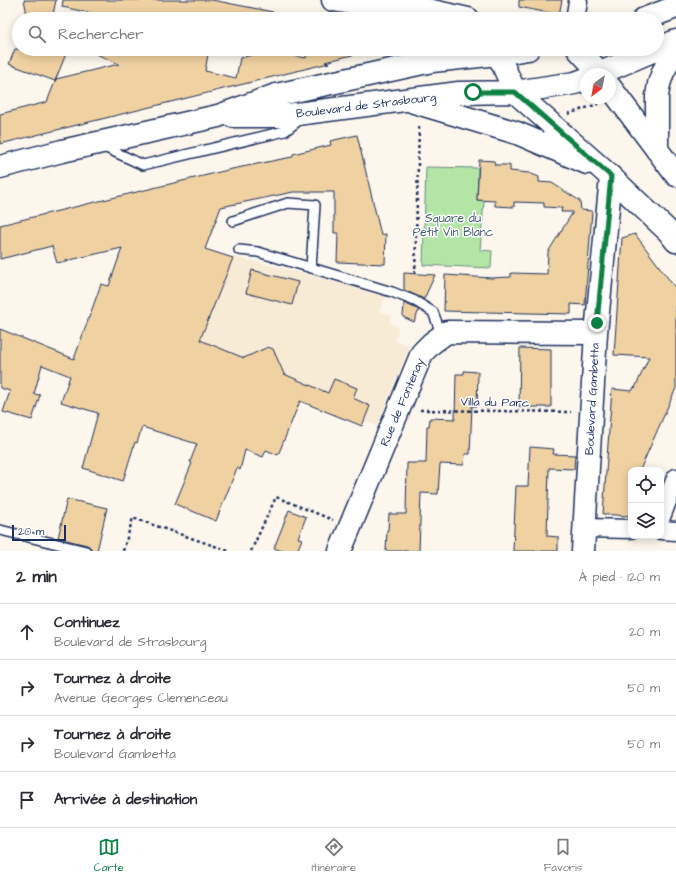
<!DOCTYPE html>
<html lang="fr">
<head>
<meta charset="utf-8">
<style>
  :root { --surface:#fff; --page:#f2f2f3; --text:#2b2b33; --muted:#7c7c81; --line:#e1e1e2; --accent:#0b8043 }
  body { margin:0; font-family:"Architects Daughter",sans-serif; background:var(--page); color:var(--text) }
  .controls { position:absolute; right:12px; bottom:12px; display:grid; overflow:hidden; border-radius:8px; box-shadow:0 2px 10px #0003 }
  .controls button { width:36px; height:36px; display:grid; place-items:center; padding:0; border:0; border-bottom:1px solid var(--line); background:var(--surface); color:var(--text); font:20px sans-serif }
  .compass { position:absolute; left:580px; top:68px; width:36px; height:36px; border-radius:50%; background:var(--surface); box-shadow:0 2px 10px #0003; rotate:212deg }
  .scale { position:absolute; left:12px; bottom:10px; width:54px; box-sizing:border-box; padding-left:4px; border:2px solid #1b2f5e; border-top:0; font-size:11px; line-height:14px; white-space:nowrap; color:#1b2f5e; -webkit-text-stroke:3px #fff; paint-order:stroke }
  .stop { position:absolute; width:12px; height:12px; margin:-9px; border:3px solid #0b8043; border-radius:50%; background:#fff }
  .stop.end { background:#0b8043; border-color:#fff; box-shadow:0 1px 4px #0008 }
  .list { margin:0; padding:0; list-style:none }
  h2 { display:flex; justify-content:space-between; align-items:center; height:52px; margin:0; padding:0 16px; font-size:17px }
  h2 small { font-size:13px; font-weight:400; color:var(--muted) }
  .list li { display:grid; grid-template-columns:26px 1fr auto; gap:12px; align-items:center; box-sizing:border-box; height:56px; padding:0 16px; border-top:1px solid var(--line) }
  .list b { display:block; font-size:15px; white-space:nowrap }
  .list p { margin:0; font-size:13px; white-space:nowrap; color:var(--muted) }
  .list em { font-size:13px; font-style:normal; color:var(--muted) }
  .icon { flex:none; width:22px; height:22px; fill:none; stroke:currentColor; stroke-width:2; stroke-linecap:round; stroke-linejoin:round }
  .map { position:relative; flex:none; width:676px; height:551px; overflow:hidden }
  .search { position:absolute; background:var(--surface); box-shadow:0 2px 10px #0003; left:12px; right:12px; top:12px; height:44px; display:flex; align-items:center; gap:10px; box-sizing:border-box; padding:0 14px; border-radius:22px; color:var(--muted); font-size:15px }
  .sheet { height:276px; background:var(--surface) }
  nav { display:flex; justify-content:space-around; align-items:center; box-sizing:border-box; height:56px; border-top:1px solid var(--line); background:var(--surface); font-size:11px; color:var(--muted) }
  nav a { display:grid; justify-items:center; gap:2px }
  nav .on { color:var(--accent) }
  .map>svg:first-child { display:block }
  .built { fill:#f8ebd6 }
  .green { fill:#b3e5a6; stroke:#678a82 }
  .building { fill:#efd1a2; stroke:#1b2f5e }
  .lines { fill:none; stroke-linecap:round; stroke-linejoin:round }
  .lane-casing { stroke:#1b2f5e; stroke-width:12 }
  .street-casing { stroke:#1b2f5e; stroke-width:21 }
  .secondary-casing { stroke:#1b2f5e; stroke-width:25 }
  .primary-casing { stroke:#1b2f5e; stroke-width:25 }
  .path { stroke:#1b2f5e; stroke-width:2.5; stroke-dasharray:3 3; stroke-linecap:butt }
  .lane { stroke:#fff; stroke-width:9 }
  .street { stroke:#fff; stroke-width:18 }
  .secondary { stroke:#fff; stroke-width:22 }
  .primary { stroke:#fff; stroke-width:22 }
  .route { stroke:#0b8043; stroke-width:5 }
  .labels { text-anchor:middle; stroke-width:3; stroke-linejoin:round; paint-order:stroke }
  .street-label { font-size:12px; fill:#1b2f5e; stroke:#fff }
  .park-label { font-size:12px; fill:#415c70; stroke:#fff }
</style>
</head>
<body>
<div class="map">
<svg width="676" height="551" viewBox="0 0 676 551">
  <rect width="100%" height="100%" fill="#fcf6ec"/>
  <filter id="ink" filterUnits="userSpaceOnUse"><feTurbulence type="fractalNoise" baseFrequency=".025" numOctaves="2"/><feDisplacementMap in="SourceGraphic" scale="8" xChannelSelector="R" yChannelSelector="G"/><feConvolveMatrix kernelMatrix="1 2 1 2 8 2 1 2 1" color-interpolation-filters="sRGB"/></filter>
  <g filter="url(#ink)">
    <path class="built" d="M218 253 234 259 235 257 298 272 386 296 379 311 392 316 389 322 397 326 398 331 395 340 410 346 377 426 182 344Z"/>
    <path class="green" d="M426 167 478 168 477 200 484 201 480 250 492 251 491 268 423 265Z"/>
    <path class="building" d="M24 0H56L52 19H25L26 9Z
      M63 0H212L273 12V19H89L91 13 62 7Z
      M519 0H562L559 15 519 7Z
      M15 49H68L55 81 9 64Z
      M85 49H209L205 71 236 78 240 58 268 51 306 58 307 49H356V54L325 62 329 63 0 144V114L47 102 56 79 119 64Z
      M357 135 381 235 386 234 385 264 337 262 338 233H334V192H293L221 207 205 249 233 258 200 340 244 358 268 347 273 349 284 374 328 393 334 379 357 388 353 398 370 406 362 426 300 401 278 455 266 450 263 457 245 450 240 470 237 468 216 521 175 504 192 463 190 462 197 444 142 427 137 443 135 442 123 481 83 468 98 413 61 402 70 376 42 365 34 394 40 395 32 420 3 412 10 391 0 388V329L74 359 101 284 109 286 122 248 57 263 52 246 0 259V225L232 169 292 157 293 154 331 145 330 141Z
      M479 160 494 161 495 165H510V171L529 173 539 177V182L552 183 580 201 581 210 592 211 585 305 571 304V314L444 311 445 275 491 278 511 277V273L547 274 548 252 573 212H561L562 208 544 207V203L514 202V207L495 206V201L477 200Z
      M635 234 676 289V388L640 470H631V510L628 516 603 514 612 389 632 391 634 387 635 388 649 357 614 355 622 238Z
      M252 270 298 282 292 305 246 293Z
      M404 273 435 275 424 299 404 290Z
      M404 303 419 310 414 322 403 317Z
      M520 348 551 349V407H519Z
      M464 371 478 372 477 406H472L470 454H465L464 465 440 464 438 494 421 493 419 551H386L387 530H388L389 514H406L407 463H426L427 426H429L430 418 455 419 456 374H464Z
      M530 447 554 449 553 454 575 455 574 469 549 468 547 536 558 537V551H513L516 486H528Z
      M67 499 107 508 97 551H92L90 547 87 545 58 538Z
      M289 510 306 517 298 538 302 539 297 551H282L274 548Z"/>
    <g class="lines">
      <defs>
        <path id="lane" d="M102 146 143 165 285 131 302 118
          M233 221 288 203 315 205 311 268
          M239 250 258 252 392 292 415 301 433 312 442 336
          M0 530 86 551"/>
        <path id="street" d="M575 19 578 2
          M661 517 676 478
          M584 528 631 529
          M661 530 676 531"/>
        <path id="secondary" d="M333 0 351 3 414 7 468 19
          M340 551 422 353 432 343 447 332 596 333
          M583 551 596 333 611 177"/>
        <path id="primary" d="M644 19 676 7
          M578 49 601 74
          M498 54 515 92 611 177 669 232 676 241
          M598 74 676 41
          M610 87 676 175
          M414 102 517 133 587 163
          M233 116H281L459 93 515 92 575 83 586 79
          M657 150V96L659 84 663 72 676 48
          M0 167 62 151 218 116 276 95 432 61 498 54 528 49"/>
      </defs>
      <use href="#lane" class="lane-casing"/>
      <use href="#street" class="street-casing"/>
      <use href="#secondary" class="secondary-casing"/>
      <use href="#primary" class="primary-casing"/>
      <path class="path" d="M568 114 598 104
        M415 274 419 127
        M420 410 571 412
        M123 551 133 518 229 551
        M251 551 276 497 333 520"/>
      <use href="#lane" class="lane"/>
      <use href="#street" class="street"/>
      <use href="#secondary" class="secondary"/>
      <use href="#primary" class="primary"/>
    </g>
  </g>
  <g class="lines" filter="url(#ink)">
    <path class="route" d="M473 92H515L611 176 597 323"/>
  </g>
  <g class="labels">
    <g class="street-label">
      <text transform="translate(366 105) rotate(-7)" y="4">Boulevard de Strasbourg</text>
      <text transform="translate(592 399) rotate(-87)" y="4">Boulevard Gambetta</text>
      <text transform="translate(402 402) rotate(-67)" y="4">Rue de Fontenay</text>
      <text transform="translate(495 402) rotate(1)" y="4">Villa du Parc</text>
    </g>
    <g class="park-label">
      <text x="453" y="222">Square du<tspan x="453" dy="14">Petit Vin Blanc</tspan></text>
    </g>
  </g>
</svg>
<div class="controls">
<button><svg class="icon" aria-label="locate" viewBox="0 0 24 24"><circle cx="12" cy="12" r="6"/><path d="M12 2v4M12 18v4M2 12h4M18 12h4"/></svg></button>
<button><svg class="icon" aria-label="layers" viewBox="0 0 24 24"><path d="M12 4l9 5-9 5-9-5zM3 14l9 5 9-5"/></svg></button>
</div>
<svg class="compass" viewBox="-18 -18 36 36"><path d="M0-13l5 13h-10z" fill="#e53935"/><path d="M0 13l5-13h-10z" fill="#7c7c81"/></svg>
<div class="scale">20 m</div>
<div class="stop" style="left:473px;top:92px"></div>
<div class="stop end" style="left:597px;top:323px"></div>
<div class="search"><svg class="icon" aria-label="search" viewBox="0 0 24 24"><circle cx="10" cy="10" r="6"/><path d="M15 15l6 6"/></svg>Rechercher</div>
</div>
<section class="sheet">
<h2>2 min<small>À pied · 120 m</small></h2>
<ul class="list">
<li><svg class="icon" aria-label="ahead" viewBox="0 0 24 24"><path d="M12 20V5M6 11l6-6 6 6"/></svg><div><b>Continuez</b><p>Boulevard de Strasbourg</p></div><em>20 m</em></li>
<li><svg class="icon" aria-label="right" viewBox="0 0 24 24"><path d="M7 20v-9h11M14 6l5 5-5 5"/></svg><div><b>Tournez à droite</b><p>Avenue Georges Clemenceau</p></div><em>50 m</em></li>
<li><svg class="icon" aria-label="right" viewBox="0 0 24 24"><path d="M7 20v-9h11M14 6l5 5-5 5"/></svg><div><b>Tournez à droite</b><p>Boulevard Gambetta</p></div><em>50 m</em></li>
<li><svg class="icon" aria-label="arrive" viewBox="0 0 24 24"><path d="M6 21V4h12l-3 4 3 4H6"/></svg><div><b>Arrivée à destination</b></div></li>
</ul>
</section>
<nav>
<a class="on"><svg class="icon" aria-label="map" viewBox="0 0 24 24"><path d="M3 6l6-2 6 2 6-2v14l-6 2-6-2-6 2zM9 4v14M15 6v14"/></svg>Carte</a>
<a><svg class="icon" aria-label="directions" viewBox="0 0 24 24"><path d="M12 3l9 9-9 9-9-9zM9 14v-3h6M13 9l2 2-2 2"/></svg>Itinéraire</a>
<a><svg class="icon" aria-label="saved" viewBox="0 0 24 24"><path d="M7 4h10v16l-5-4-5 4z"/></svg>Favoris</a>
</nav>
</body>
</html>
